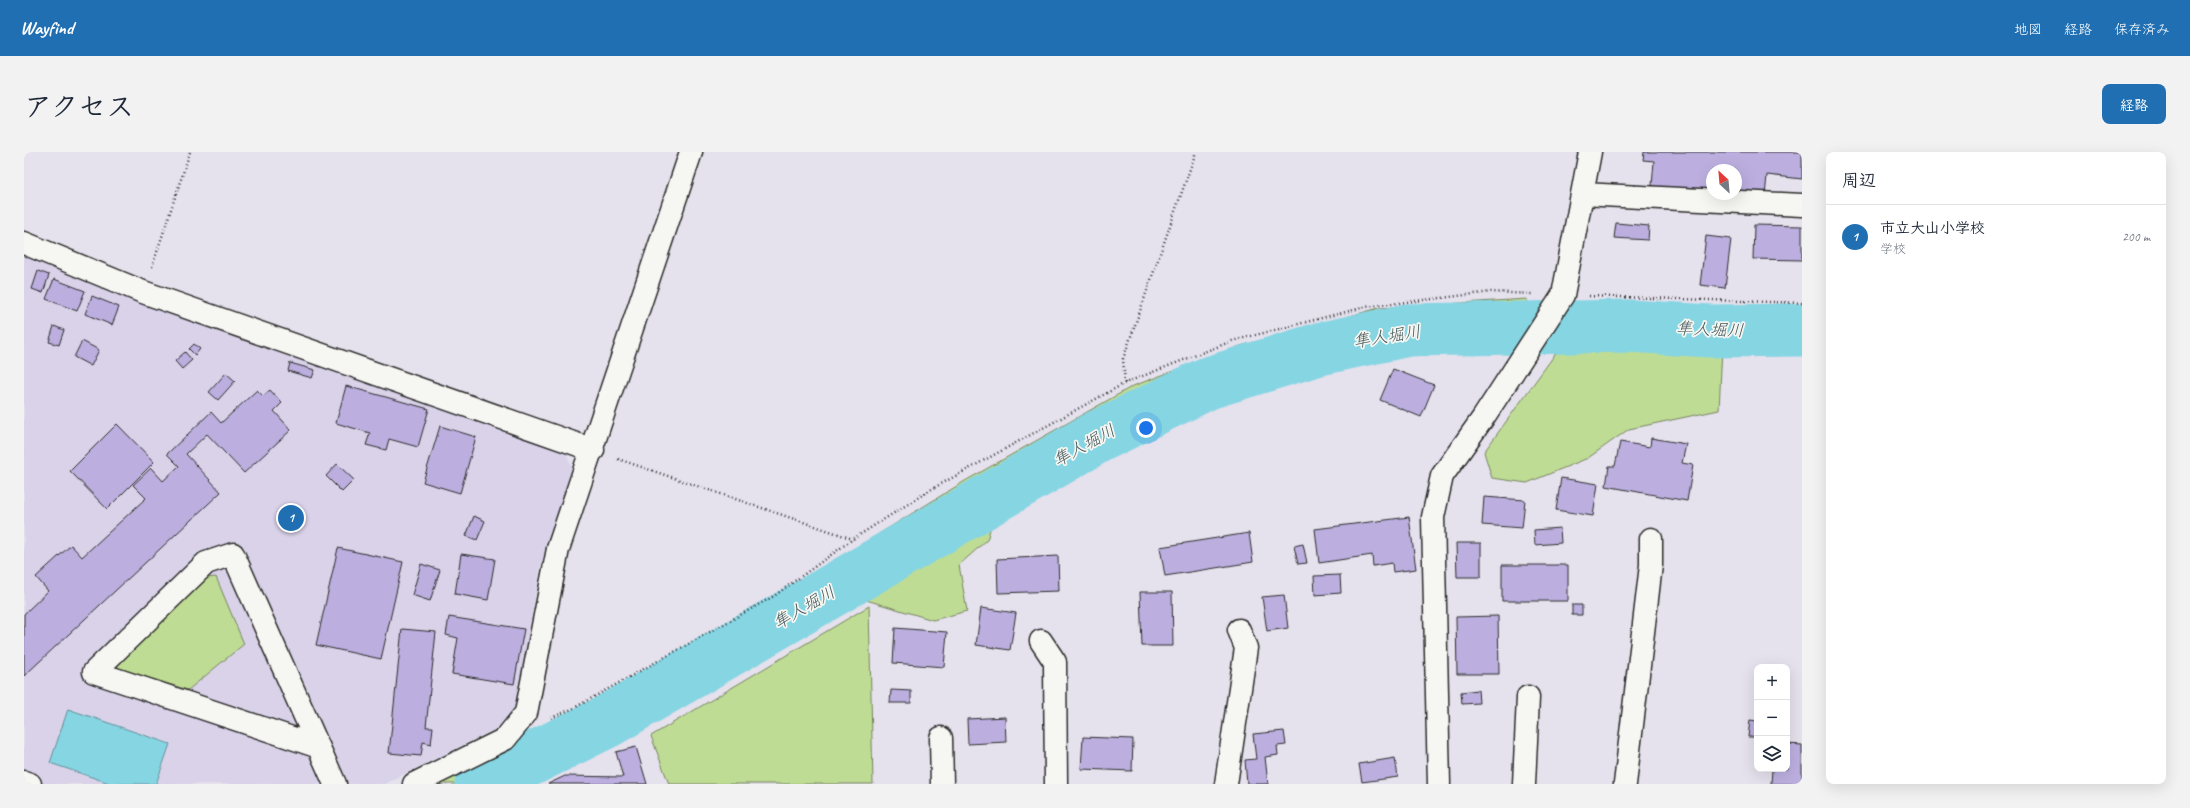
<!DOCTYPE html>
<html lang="ja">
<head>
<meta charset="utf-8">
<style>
  :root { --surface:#fff; --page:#f2f2f3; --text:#1f2937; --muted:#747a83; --line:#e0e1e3; --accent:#1f6fb2 }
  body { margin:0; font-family:Caveat,"Klee One",sans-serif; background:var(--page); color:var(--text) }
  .controls { position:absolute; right:12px; bottom:12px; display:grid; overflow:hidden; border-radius:8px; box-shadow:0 4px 16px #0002 }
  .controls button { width:36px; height:36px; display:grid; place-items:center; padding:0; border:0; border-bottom:1px solid var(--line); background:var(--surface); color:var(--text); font:20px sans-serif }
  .compass { position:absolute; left:1682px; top:12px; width:36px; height:36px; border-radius:50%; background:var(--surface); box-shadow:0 4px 16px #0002; rotate:334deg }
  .you { position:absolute; left:1122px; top:276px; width:14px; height:14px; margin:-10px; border:3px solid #fff; border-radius:50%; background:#1a73e8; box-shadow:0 0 0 6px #1a73e833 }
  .badge { display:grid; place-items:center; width:26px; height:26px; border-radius:50%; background:var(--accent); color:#fff; font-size:13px; font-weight:700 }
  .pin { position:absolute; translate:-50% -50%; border:2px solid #fff; box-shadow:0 1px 4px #0006 }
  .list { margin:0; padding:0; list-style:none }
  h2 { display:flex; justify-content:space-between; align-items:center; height:52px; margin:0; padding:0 16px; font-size:17px }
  h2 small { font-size:13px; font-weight:400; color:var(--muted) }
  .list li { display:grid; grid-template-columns:26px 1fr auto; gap:12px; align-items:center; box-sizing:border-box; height:64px; padding:0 16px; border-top:1px solid var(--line) }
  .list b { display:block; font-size:15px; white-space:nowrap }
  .list p { margin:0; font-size:13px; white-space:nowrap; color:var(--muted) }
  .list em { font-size:13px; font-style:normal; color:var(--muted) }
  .icon { flex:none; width:22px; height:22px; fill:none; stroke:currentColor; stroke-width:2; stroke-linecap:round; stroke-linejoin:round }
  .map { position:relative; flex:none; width:1778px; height:632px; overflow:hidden; border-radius:8px }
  header { display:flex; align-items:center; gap:24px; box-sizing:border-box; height:56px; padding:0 20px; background:var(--accent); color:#fff }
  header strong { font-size:19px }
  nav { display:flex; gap:22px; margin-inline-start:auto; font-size:14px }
  .intro { display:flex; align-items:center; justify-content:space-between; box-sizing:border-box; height:96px; padding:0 24px }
  h1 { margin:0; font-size:28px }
  .button { padding:10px 18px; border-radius:8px; background:var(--accent); color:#fff; font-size:14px; font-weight:700 }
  main { display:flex; gap:24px; padding:0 24px }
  aside { flex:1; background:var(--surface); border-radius:8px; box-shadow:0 4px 16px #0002 }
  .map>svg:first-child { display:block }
  .built { fill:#d9d2e9 }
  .green { fill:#bfdc94; stroke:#758460 }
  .water { fill:#86d5e3; stroke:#629199 }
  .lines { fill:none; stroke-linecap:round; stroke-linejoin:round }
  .river { stroke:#86d5e3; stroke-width:53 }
  .building { fill:#bcafe0; stroke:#2b2b2b }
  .minor-casing { stroke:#2b2b2b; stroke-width:25 }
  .path { stroke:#2b2b2b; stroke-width:2.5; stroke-dasharray:1 3; stroke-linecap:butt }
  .minor { stroke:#f6f6f2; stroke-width:22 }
  .labels { text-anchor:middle; stroke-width:3.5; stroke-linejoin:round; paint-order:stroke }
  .water-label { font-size:17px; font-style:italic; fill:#425659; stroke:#f6f6f2 }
</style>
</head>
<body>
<header>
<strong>Wayfind</strong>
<nav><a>地図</a><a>経路</a><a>保存済み</a></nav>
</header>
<div class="intro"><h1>アクセス</h1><a class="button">経路</a></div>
<main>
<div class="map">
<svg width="1778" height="632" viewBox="0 0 1778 632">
  <rect width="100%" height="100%" fill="#e5e1ed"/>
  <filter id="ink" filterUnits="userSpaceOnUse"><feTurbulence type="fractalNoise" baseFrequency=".025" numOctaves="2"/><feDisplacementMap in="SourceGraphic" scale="8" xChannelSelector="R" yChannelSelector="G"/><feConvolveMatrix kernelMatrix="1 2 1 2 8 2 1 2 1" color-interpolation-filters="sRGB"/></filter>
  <g filter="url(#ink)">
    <path class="built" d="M0 103 252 200 541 300 550 320 517 412 505 477 495 552 478 574 360 632H17L0 625Z"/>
    <path class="green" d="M1503 147V164L1375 168 1183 220 1082 269 955 339 601 549 443 632H409L520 577 716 467 941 329 1109 234 1216 194 1355 156Z
      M1554 152 1778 157V168H1544Z
      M1540 190 1698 196 1695 258 1605 277 1564 306 1503 331 1468 326 1460 300Z
      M974 350 963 388 935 413 943 459 909 468 839 447 840 432Z
      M192 425 220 492 164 538 93 516 97 504 175 427Z
      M845 454 849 632H645L627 584Z"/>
    <path class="water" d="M44 557 146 592 132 632H88L26 611Z"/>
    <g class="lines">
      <path class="river" d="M457 632 582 570 1073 285 1184 231 1295 197 1384 178 1605 174 1686 179 1778 178"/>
    </g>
    <path class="building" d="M1620 0H1778V27L1743 23 1741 45 1712 42V18H1688V40L1628 34 1630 9 1619 8Z
      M1592 71 1625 74 1624 88 1590 86Z
      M1730 73 1778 74V108L1729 107Z
      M1682 84 1707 87 1701 136 1676 133Z
      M14 119 25 123 19 141 8 137Z
      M30 127 61 139 53 159 22 147Z
      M68 144 95 155 88 173 61 162Z
      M30 174 40 178 35 193 25 190Z
      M58 189 75 198 67 214 50 205Z
      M170 192 176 197 171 203 165 197Z
      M161 200 168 208 158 217 151 209Z
      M266 211 291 218 288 226 264 219Z
      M1369 217 1410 233 1397 265 1356 248Z
      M202 221 211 229 194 248 185 240Z
      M322 234 405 257 394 295 365 287 362 298 342 293 346 281 312 271Z
      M233 238 239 244 246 238 258 251 250 259 267 278 220 321 183 282 162 302 197 340 0 524V462L24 439 12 425 47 393 58 405 122 346 109 333 127 316 139 329 155 314 143 302 187 260 197 271Z
      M93 272 130 310 83 357 46 319Z
      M416 274 452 285 436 341 399 330Z
      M1627 286 1662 292 1658 311 1669 313 1663 349 1582 334 1585 314H1591L1596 290 1626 295Z
      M313 312 330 328 318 340 302 324Z
      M1537 326 1574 332 1569 364 1532 358Z
      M1460 345 1501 348 1498 376 1458 373Z
      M450 364 461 369 453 388 442 384Z
      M1385 365 1392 417 1369 420 1368 411 1349 414 1348 403 1295 411 1291 377Z
      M1536 376 1537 391 1511 393 1510 378Z
      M1225 381 1229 410 1141 424 1136 395Z
      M1432 391H1457V425H1433Z
      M1279 392 1283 411 1274 412 1270 394Z
      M314 396 379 410 357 507 292 493Z
      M437 402 471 407 464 448 431 442Z
      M1034 404 1035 439 974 441 973 407Z
      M397 412 416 418 406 449 388 443Z
      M1478 413H1544V449H1478Z
      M1316 423 1317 441 1291 443 1290 424Z
      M1116 440H1148L1149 494H1118Z
      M1260 443 1264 476 1243 479 1238 445Z
      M1548 453H1558V463H1548Z
      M957 456 992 461 986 498 952 493Z
      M1474 464 1475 522H1433L1432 465Z
      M425 465 500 477 490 532 428 522 434 486 422 483Z
      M871 476 923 480 920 515 869 511Z
      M378 477 412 480 402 575H409L407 592 399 590 397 604 365 601Z
      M867 538 887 539V551H866Z
      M1454 538 1455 551 1438 552 1437 540Z
      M981 565 982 590 944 592 943 567Z
      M1726 568 1733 569V585H1724Z
      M1260 579 1262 593 1253 594 1254 603 1241 605 1244 632H1223L1221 608 1232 607 1229 582Z
      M1059 585 1109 587 1108 619 1057 617Z
      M1763 592 1778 593V632H1747L1748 617H1763Z
      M612 595 623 632H524L541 624 599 625 592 600Z
      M1371 606 1374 625 1338 630 1335 612Z"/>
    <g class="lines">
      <defs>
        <path id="minor" d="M1558 42 1778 53
          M0 91 119 140 569 298
          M1017 489 1031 510 1032 632
          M917 586 918 632
          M292 594 70 520 182 411 209 402 311 632
          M0 630 6 632
          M390 632 481 587 502 561 534 397 667 0
          M1202 632 1222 496 1215 478
          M1415 632 1409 365 1418 324 1459 266 1539 143 1566 0
          M1500 632 1504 545
          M1601 632 1627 413V387"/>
      </defs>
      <use href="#minor" class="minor-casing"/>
      <path class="path" d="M128 115 166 0
        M1565 144 1778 151
        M1101 231 1099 207 1172 0
        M594 307 829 387
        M527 566 550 556 750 444 829 387 906 338 1101 231 1208 189 1341 155 1467 140 1508 142"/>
      <use href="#minor" class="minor"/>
    </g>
  </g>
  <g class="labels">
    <g class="water-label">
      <text transform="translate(1686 177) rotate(2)" y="6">隼人堀川</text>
      <text transform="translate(1363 184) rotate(-9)" y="6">隼人堀川</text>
      <text transform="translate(1060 293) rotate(-29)" y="6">隼人堀川</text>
      <text transform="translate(780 455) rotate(-30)" y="6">隼人堀川</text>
    </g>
  </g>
</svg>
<div class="controls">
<button>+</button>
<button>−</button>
<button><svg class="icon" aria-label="layers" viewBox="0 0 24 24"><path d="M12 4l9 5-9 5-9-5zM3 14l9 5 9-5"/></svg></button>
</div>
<svg class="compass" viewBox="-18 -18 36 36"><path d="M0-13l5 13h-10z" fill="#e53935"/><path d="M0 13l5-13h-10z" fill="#747a83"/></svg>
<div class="you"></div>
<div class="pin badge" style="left:267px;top:366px">1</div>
</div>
<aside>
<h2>周辺<small></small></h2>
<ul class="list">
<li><span class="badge">1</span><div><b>市立大山小学校</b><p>学校</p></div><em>200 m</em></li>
</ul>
</aside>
</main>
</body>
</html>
